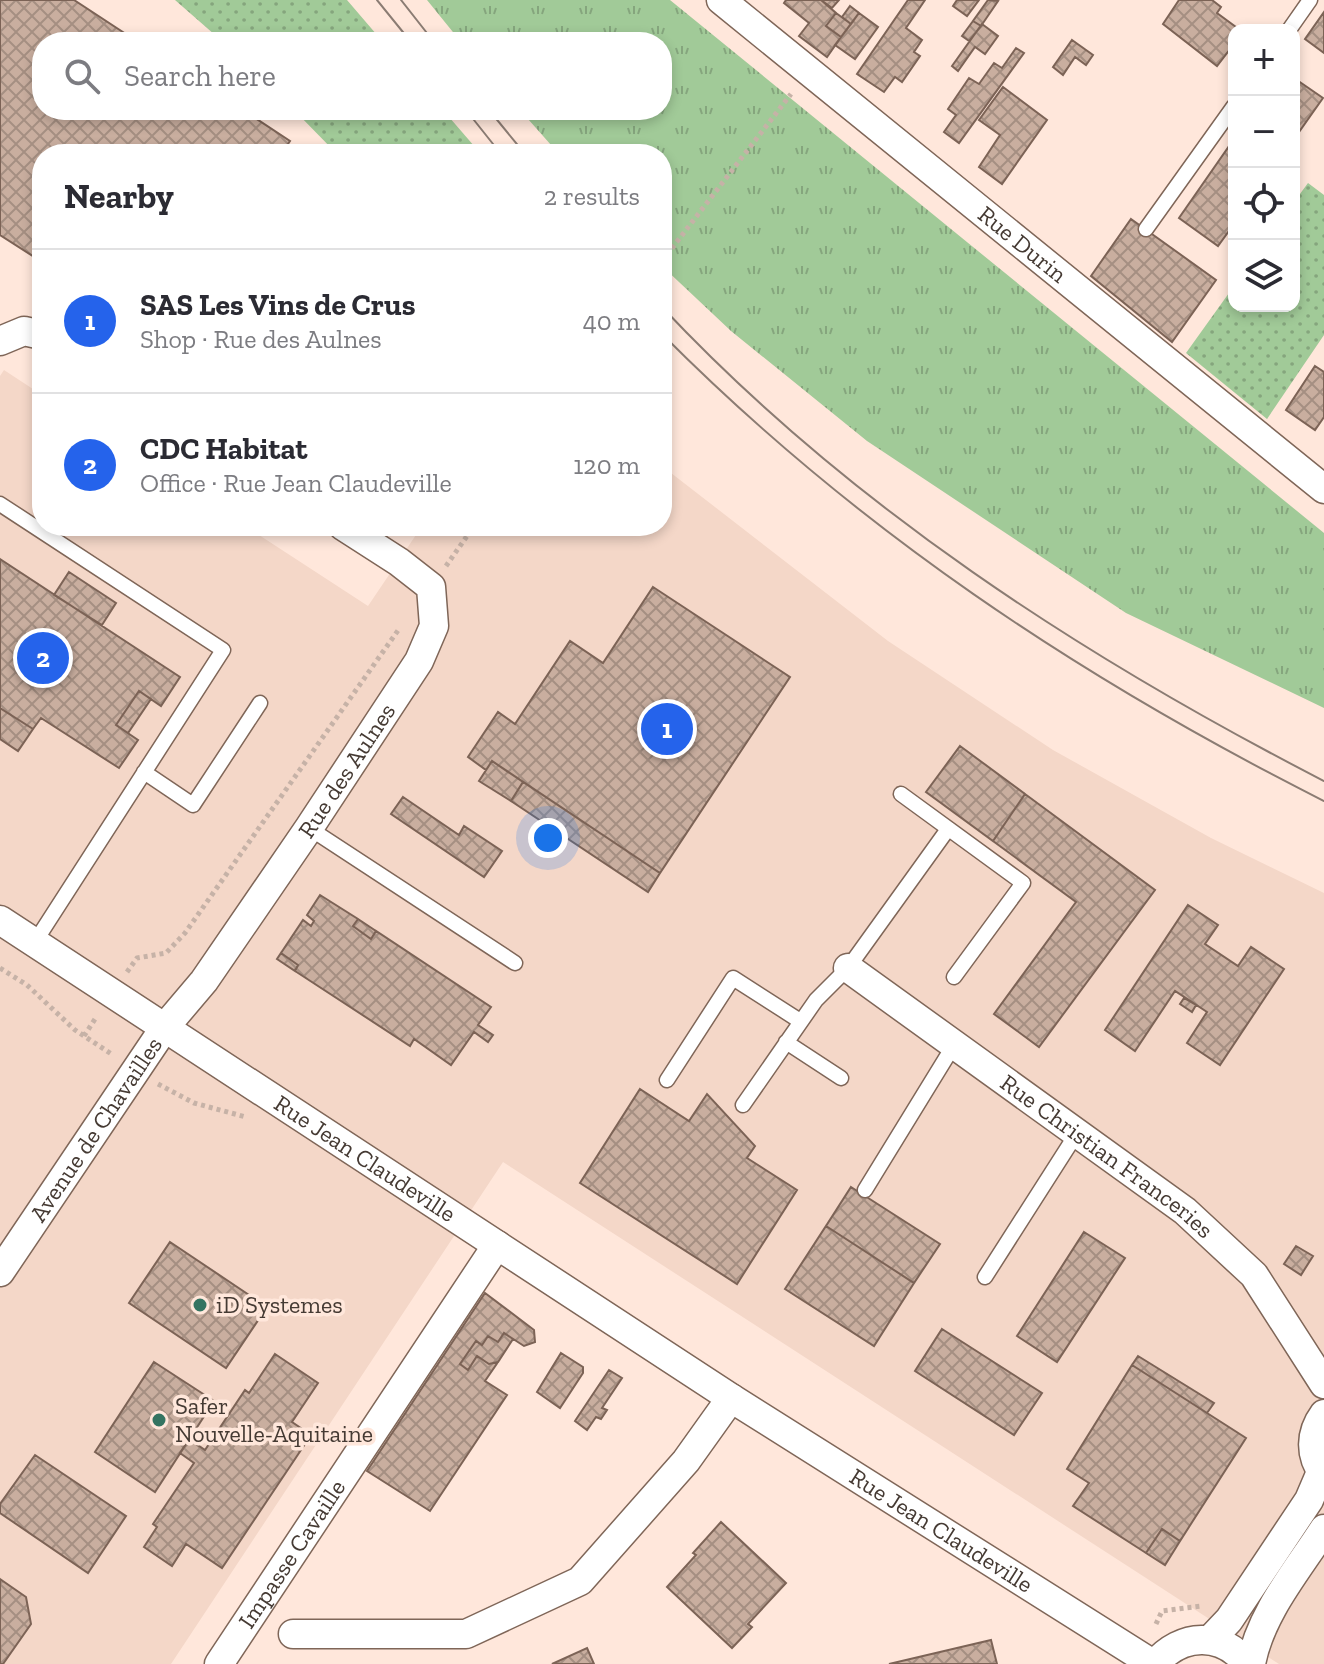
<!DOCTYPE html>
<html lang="en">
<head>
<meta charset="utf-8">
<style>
  :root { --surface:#fff; --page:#f7f7f7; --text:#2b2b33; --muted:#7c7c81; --line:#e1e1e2; --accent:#2563eb }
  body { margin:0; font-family:"Zilla Slab",serif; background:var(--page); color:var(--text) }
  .controls { position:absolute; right:24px; top:24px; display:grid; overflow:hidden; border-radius:16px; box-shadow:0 4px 12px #0003 }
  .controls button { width:72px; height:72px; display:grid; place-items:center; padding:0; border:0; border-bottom:2px solid var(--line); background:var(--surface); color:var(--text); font:40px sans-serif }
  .you { position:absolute; left:548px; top:838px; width:28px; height:28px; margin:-20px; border:6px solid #fff; border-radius:50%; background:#1a73e8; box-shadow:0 0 0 12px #1a73e833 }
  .badge { display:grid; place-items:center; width:52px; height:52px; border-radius:50%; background:var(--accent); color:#fff; font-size:26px; font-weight:700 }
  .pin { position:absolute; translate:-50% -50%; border:4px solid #fff; box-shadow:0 2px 8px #0006 }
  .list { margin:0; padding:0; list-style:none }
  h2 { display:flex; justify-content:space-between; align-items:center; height:104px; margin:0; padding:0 32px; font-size:34px }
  h2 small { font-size:26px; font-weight:400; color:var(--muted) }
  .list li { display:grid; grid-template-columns:52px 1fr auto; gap:24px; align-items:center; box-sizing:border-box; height:144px; padding:0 32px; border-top:2px solid var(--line) }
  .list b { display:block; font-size:30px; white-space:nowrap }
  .list p { margin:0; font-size:26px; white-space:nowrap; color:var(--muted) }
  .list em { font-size:26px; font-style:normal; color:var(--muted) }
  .icon { flex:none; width:44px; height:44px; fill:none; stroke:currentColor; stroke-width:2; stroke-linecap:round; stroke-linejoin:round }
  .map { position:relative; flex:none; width:1324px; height:1664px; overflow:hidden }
  .search { position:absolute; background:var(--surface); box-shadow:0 4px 12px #0003; left:32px; top:32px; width:640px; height:88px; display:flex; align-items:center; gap:20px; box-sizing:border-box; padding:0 28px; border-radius:32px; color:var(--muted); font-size:30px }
  .panel { position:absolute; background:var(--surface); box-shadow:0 4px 12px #0003; left:32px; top:144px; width:640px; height:392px; border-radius:32px }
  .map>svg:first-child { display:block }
  .built { fill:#f4d7c8 }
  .grass { fill:url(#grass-dots) }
  .park { fill:url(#park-tufts) }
  .building { fill:url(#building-cross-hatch); stroke:#7c6356; stroke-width:2 }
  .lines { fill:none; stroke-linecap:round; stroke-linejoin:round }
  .service-casing { stroke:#7f6658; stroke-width:17 }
  .minor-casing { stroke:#7f6658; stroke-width:31 }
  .path { stroke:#c6b2a7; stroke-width:5; stroke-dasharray:4 4; stroke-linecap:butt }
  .service { stroke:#fff; stroke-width:14 }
  .minor { stroke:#fff; stroke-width:28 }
  .tram { stroke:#8b7c73; stroke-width:2 }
  .poi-dot { fill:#357461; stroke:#ffe7db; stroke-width:3 }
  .labels { text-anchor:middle; stroke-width:7; stroke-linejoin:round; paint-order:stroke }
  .street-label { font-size:24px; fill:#453a33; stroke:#ffe7db }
  .poi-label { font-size:24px; fill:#453a33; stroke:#ffe7db; text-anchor:start }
</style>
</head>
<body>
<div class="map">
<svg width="1324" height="1664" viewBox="0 0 1324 1664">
  <defs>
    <pattern id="grass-dots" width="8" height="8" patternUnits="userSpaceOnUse" patternTransform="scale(2)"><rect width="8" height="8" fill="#a1ca98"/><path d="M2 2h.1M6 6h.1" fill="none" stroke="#85a57d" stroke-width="1.8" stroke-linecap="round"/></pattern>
    <pattern id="park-tufts" width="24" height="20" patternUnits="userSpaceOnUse" patternTransform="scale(2)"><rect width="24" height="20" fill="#a1ca98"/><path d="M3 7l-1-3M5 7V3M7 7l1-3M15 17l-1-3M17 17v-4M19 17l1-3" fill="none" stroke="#85a57d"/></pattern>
    <pattern id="building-cross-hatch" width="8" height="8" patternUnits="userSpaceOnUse" patternTransform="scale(2)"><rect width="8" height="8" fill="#c9ae9f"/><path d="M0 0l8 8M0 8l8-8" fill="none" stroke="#a58f82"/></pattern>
  </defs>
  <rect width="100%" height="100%" fill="#ffe7db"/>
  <path class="built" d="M4 370 42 395V526H245L368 606 422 526H662V466L888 641 1053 750 1211 838 1324 893V1664H1279L503 1162 171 1664H0V376Z"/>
  <path class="grass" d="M175 0H347L383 42H223Z
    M294 110H443L481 154H337Z
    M1308 183 1324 195V335L1267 419 1186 353 1234 286V306H1294V202Z"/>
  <path class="park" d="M427 0H670L1324 533V708L1126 613 867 441 731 331 662 266V154H559L520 110H662V42H461Z"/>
  <path class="building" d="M0 0H74L138 42H42V110H243L290 141 281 154H42V262L0 235Z
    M786 0H821L836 13 826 26 841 37 827 57 799 36 809 23 784 3Z
    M821 0H839L832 8Z
    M908 0H925L906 28 922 40 914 52 920 56 902 82 895 77 884 92 857 74Z
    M957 0H979L967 16 953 6Z
    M988 0 998 1 981 26 973 21Z
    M1179 0H1212L1221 7 1217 13 1240 30H1234V44L1217 66 1163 24Z
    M850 6 859 13 851 24 842 17Z
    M1324 12V53L1305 39Z
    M836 13 851 24 841 37 826 26Z
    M859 13 878 27 855 59 835 45Z
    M973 21 981 26 969 41 962 36Z
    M982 24 998 36 985 54 975 47 958 71 952 66Z
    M1072 40 1093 55 1086 65 1075 57 1063 75 1053 67Z
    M1016 48 1024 53 959 143 944 132 956 115 948 109 969 78 979 84 994 63 1002 68Z
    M1294 78 1323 98 1294 139Z
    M1003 87 1047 120 1002 184 979 167 1000 135 979 120Z
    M1234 139V224L1218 246 1179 218Z
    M1131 219 1216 280 1172 342 1091 276Z
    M1315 366 1324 372V417L1315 430 1286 410Z
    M0 559 180 677 161 706 139 691 116 725 138 740 119 768 41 718 33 729 0 708Z
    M69 572 116 603 102 625 54 595Z
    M653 587 790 677 660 873 492 761 486 770 468 757 498 712 515 724 570 641 603 663Z
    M139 691 151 699 128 733 116 725Z
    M0 708 33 729 18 751 0 739Z
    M960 746 1025 794 993 841 926 792Z
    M492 761 523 782 511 801 479 781Z
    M523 782 660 873 648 892 511 801Z
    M1025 794 1155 890 1039 1047 994 1014 1076 902 993 841Z
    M403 797 459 835 464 826 502 851 484 877 391 814Z
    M320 895 358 919 353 926 371 939 376 931 491 1007 478 1025 493 1035 488 1042 474 1032 451 1065 414 1039 410 1046 295 971 298 965 281 953 303 920 311 926 314 921 307 915Z
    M1188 905 1218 925 1205 944 1238 966 1251 947 1284 969 1220 1065 1187 1043 1207 1012 1175 991 1135 1051 1105 1030Z
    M358 919 376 931 371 939 353 926Z
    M281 953 298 965 295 971 277 959Z
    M1184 998 1196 1005 1192 1012 1180 1004Z
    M640 1089 689 1121 707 1094 755 1146 747 1158 797 1190 737 1284 580 1183Z
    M851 1187 940 1244 914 1283 826 1226Z
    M826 1226 914 1283 874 1346 785 1289Z
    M1084 1232 1125 1258 1057 1362 1017 1336Z
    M170 1242 267 1307 226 1368 129 1303Z
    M1296 1246 1313 1256 1301 1275 1284 1264Z
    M485 1293 534 1330 535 1342 524 1346 504 1333 498 1342 488 1336 482 1345 476 1341 460 1364 468 1370 477 1356 489 1364 498 1362 485 1381 507 1395 430 1511 367 1471Z
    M942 1329 1042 1393 1014 1435 915 1371Z
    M504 1333 513 1339 498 1362 489 1364 477 1356 468 1370 460 1364 476 1341 482 1345 488 1336 498 1342Z
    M561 1353 583 1367V1373L560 1408 537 1392Z
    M275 1354 318 1383 292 1422 311 1435 222 1568 186 1544 172 1566 144 1547 157 1527 153 1524 194 1463 180 1453 189 1439 205 1450 245 1390 249 1393Z
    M1138 1356 1214 1403 1207 1413 1132 1365Z
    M154 1362 214 1401 155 1492 95 1452Z
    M1132 1365 1246 1438 1180 1541 1162 1529 1146 1553 1073 1506 1089 1483 1067 1469Z
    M609 1370 622 1378 602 1408 607 1410 601 1419 596 1417 587 1430 575 1421Z
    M35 1455 126 1516 88 1573 0 1513V1504Z
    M721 1522 786 1583 748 1624 752 1627 732 1648 667 1587 696 1555 693 1553Z
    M1162 1529 1180 1541 1165 1565 1146 1553Z
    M0 1579 26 1597 31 1624 3 1664H0Z
    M991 1640 997 1664H889Z
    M587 1648 594 1664H552Z"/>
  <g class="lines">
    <defs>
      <path id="service" d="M1289 30 1310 0
        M1146 229 1234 106
        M0 504 223 650 35 942
        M144 772 193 805 260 703
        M901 794 1023 883 954 977
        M309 828 515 963
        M786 1042 841 1078
        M667 1080 733 978 800 1021
        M743 1105 816 1000 848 968 948 829
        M865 1190 954 1045
        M985 1277 1077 1133"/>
      <g id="minor">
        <path id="s1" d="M721 0 1324 489"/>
        <path d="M0 341 24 331 42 335"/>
        <path id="s2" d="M0 920 731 1398 1153 1664"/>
        <path id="s3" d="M848 968 1185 1211 1254 1275 1324 1384"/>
        <path id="s4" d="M0 1272 165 1027 204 981 309 828 419 661 434 626 431 587 399 562 343 526"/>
        <path d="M1324 1414C1310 1433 1309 1455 1324 1475"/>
        <path d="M293 1634H466L580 1581 686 1461 731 1398"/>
        <path d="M1210 1640 1229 1620 1309 1500 1321 1472"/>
        <path id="s5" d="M219 1664 497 1245"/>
        <path d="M1155 1664C1181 1633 1222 1631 1247 1664"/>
        <path d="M1251 1664C1260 1614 1297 1571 1324 1529"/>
      </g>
    </defs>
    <use href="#service" class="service-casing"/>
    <use href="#minor" class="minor-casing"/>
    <path class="path" d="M662 261 791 94
      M446 566 474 526
      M0 968 27 985 75 1030 113 1055
      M127 972 137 958 166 953 185 933 399 629
      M84 1036 97 1016
      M158 1084 194 1103 246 1117
      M1156 1624 1162 1611 1201 1606"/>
    <use href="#service" class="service"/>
    <use href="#minor" class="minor"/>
    <path class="tram" d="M377 0 411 42
      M401 0 434 42
      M466 110 501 154
      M489 110 525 154
      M662 307C849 506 1083 657 1324 781
      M662 334C856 529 1078 677 1324 801"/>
  </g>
  <g class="poi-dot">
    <circle cx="200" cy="1305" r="8"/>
    <circle cx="159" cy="1420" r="8"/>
  </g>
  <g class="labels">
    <g class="street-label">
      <text dy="8" stroke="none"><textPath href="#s1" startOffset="388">Rue Durin</textPath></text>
      <text dy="8" stroke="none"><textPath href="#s4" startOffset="610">Rue des Aulnes</textPath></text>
      <text dy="8" stroke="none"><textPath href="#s4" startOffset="172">Avenue de Chavailles</textPath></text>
      <text dy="8" stroke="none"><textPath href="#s3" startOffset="320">Rue Christian Franceries</textPath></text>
      <text dy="8" stroke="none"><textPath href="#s2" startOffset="436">Rue Jean Claudeville</textPath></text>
      <text dy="8" stroke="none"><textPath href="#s2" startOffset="1122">Rue Jean Claudeville</textPath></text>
      <text dy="8" stroke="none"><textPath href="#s5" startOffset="132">Impasse Cavaille</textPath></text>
    </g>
    <g class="poi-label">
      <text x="216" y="1313">iD Systemes</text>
      <text x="175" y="1414">Safer<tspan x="175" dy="28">Nouvelle-Aquitaine</tspan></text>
    </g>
  </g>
</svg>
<div class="controls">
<button>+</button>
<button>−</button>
<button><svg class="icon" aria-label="locate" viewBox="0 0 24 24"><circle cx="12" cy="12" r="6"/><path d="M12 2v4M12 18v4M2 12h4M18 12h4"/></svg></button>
<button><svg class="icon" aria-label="layers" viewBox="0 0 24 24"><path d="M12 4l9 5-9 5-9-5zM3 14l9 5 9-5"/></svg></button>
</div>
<div class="you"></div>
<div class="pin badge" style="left:667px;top:729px">1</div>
<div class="pin badge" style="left:43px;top:658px">2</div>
<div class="search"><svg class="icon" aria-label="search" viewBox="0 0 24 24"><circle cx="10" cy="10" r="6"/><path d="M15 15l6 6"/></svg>Search here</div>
<section class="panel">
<h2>Nearby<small>2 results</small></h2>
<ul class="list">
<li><span class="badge">1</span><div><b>SAS Les Vins de Crus</b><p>Shop · Rue des Aulnes</p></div><em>40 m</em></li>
<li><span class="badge">2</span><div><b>CDC Habitat</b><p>Office · Rue Jean Claudeville</p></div><em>120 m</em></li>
</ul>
</section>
</div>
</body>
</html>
